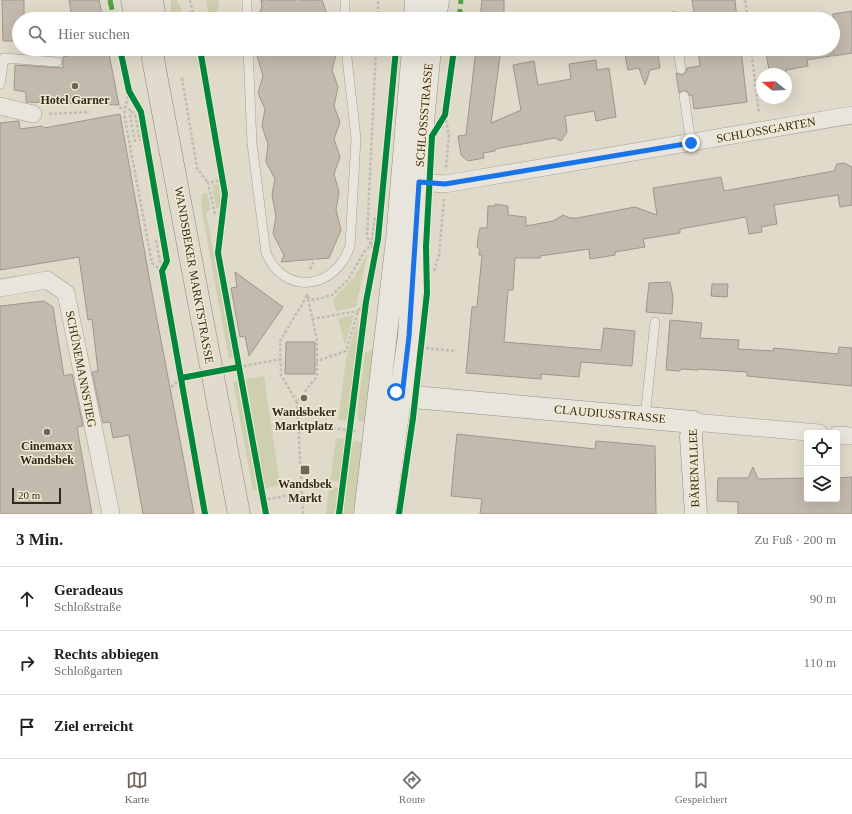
<!DOCTYPE html>
<html lang="de">
<head>
<meta charset="utf-8">
<style>
  :root { --surface:#fff; --page:#f6f6f6; --text:#202124; --muted:#757577; --line:#e0e0e0; --accent:#6f665a }
  body { margin:0; font-family:Georgia,serif; background:var(--page); color:var(--text) }
  .controls { position:absolute; right:12px; bottom:12px; display:grid; overflow:hidden; border-radius:4px; box-shadow:0 4px 16px #0002 }
  .controls button { width:36px; height:36px; display:grid; place-items:center; padding:0; border:0; border-bottom:1px solid var(--line); background:var(--surface); color:var(--text); font:20px sans-serif }
  .compass { position:absolute; left:756px; top:68px; width:36px; height:36px; border-radius:50%; background:var(--surface); box-shadow:0 4px 16px #0002; rotate:288deg }
  .scale { position:absolute; left:12px; bottom:10px; width:49px; box-sizing:border-box; padding-left:4px; border:2px solid #32281d; border-top:0; font-size:11px; line-height:14px; white-space:nowrap; color:#32281d; -webkit-text-stroke:3px #f1e8d0; paint-order:stroke }
  .stop { position:absolute; width:12px; height:12px; margin:-9px; border:3px solid #1a73e8; border-radius:50%; background:#fff }
  .stop.end { background:#1a73e8; border-color:#fff; box-shadow:0 1px 4px #0008 }
  .list { margin:0; padding:0; list-style:none }
  h2 { display:flex; justify-content:space-between; align-items:center; height:52px; margin:0; padding:0 16px; font-size:17px }
  h2 small { font-size:13px; font-weight:400; color:var(--muted) }
  .list li { display:grid; grid-template-columns:26px 1fr auto; gap:12px; align-items:center; box-sizing:border-box; height:64px; padding:0 16px; border-top:1px solid var(--line) }
  .list b { display:block; font-size:15px; white-space:nowrap }
  .list p { margin:0; font-size:13px; white-space:nowrap; color:var(--muted) }
  .list em { font-size:13px; font-style:normal; color:var(--muted) }
  .icon { flex:none; width:22px; height:22px; fill:none; stroke:currentColor; stroke-width:2; stroke-linecap:round; stroke-linejoin:round }
  .map { position:relative; flex:none; width:852px; height:514px; overflow:hidden }
  .search { position:absolute; background:var(--surface); box-shadow:0 4px 16px #0002; left:12px; right:12px; top:12px; height:44px; display:flex; align-items:center; gap:10px; box-sizing:border-box; padding:0 14px; border-radius:22px; color:var(--muted); font-size:15px }
  .sheet { height:244px; background:var(--surface) }
  nav { display:flex; justify-content:space-around; align-items:center; box-sizing:border-box; height:56px; border-top:1px solid var(--line); background:var(--surface); font-size:11px; color:var(--muted) }
  nav a { display:grid; justify-items:center; gap:2px }
  nav .on { color:var(--accent) }
  .map>svg:first-child { display:block }
  .green { fill:#cecfae }
  .building { fill:#c3b9ac; stroke:#9f968a }
  .lines { fill:none; stroke-linecap:round; stroke-linejoin:round }
  .lane-casing { stroke:#a59f94; stroke-width:10 }
  .street-casing { stroke:#a59f94; stroke-width:18 }
  .secondary-casing { stroke:#948e84; stroke-width:23 }
  .primary-casing { stroke:#8b857a; stroke-width:23 }
  .path { stroke:#c1bcb3; stroke-width:2.5; stroke-dasharray:3 2; stroke-linecap:butt }
  .lane { stroke:#e8e5dc; stroke-width:9 }
  .street { stroke:#e8e5dc; stroke-width:17 }
  .secondary { stroke:#e8e5dc; stroke-width:22 }
  .primary { stroke:#e0dbcd; stroke-width:22 }
  .quiet { stroke:#52a341; stroke-width:5; stroke-dasharray:10 5; stroke-linecap:butt }
  .cycleway-casing { stroke:#f1e8d0; stroke-width:8 }
  .cycleway { stroke:#00873e; stroke-width:6 }
  .route { stroke:#1a73e8; stroke-width:5 }
  .poi-dot { fill:#6f665a; stroke:#f1e8d0; stroke-width:1.5 }
  .labels { text-anchor:middle; stroke-width:3; stroke-linejoin:round; paint-order:stroke }
  .poi-label { font-size:12px; font-weight:bold; fill:#32281d; stroke:#f1e8d0 }
  .street-label { font-size:12px; fill:#32281d; stroke:#f1e8d0 }
</style>
</head>
<body>
<div class="map">
<svg width="852" height="514" viewBox="0 0 852 514">
  <rect width="100%" height="100%" fill="#e0daca"/>
  <path class="green" d="M171 0H177L182 11 171 13Z
    M206 0H219L217 19H209Z
    M219 184 221 208H216L212 185Z
    M207 193 211 209 206 212 233 358 229 359 201 206 202 194Z
    M368 252 356 307 336 311 333 299 354 277Z
    M354 315 345 345 338 318Z
    M358 318 357 347 348 421 338 420 346 359Z
    M376 348 367 424 359 421 357 414 365 353Z
    M264 376 280 485 265 488 246 379Z
    M237 381 257 489 253 490 233 382Z
    M336 438 345 439 340 482 330 480Z
    M354 441 365 442 353 514H343L351 448Z
    M329 487 338 488 335 514H326Z"/>
  <path class="building" d="M2 0H24V19H19V41H3Z
    M69 0H99L103 19H72Z
    M261 0H322L329 19H258L262 6Z
    M482 0H504V19H480Z
    M692 0H735L737 19H695Z
    M852 11V53L833 56V14Z
    M67 49H108L119 105 26 102V92L14 90 15 65 63 68V57L68 56Z
    M259 49H333L336 55 332 70 338 87 334 106 340 122 334 139 340 157 334 174 339 192 336 210 341 230 329 258 281 262 284 255 273 234 276 216 272 195 275 179 266 162 268 144 262 126 265 109 258 93 263 76 257 56Z
    M476 49H501L491 123 521 110 513 65 534 61 538 85 571 79 569 64 596 60 597 70 609 68 616 117 596 121 594 111 565 116 567 132 561 141 555 138 495 149V151L483 153 484 158 468 161 461 155 458 136 466 135Z
    M624 49H657L660 68 650 70 645 85 639 68 628 70Z
    M698 49H741L747 102 694 109 692 95 690 96 686 90 679 93 676 73 682 75 686 72 687 68 700 66Z
    M765 49H831V56L807 60 808 66 786 70V74H770Z
    M120 114 152 293 194 514H143L129 435 113 438 110 422 103 423 92 372 98 371 92 319 88 320 79 257 0 270V123L18 121H19L20 129 42 126 44 128Z
    M844 163 852 167V205L840 207 838 195 774 205 777 224 761 227 762 232 749 234 746 217 680 229V233L643 239 645 247 615 252V255L590 259 589 249 540 256V258H515L513 290H508L504 342 601 350 604 328 635 331 632 366 581 362 579 377 541 374V379L466 373 472 307H477L482 255H479L480 250 477 247 478 238 480 228H487L488 206H495V204L508 206V215L526 217V226L553 221 563 215 570 218H577L635 207 657 215 653 188 721 177 724 191 834 171 837 164Z
    M235 272 283 307 249 356 245 336 240 337 231 288 237 287Z
    M670 282 673 297 672 314 646 312 649 283Z
    M712 284H728L727 297 711 296Z
    M44 301 53 307 64 376 72 374 83 426 77 427 92 514H0V306Z
    M670 320 702 323 700 338 739 340 738 349 773 351 774 348 838 354 839 347 852 348V386L747 376V372L698 369V370L681 369 680 371 666 370Z
    M286 342H315V374H285Z
    M457 434 595 449 596 441 655 446 656 514H480L482 499 451 496Z
    M753 467 758 479 807 478V499H837V478L852 477V514H738V502L717 501 718 478H748Z"/>
  <g class="lines">
    <defs>
      <path id="lane" d="M247 0V19
        M674 16 675 19
        M345 19V0
        M248 49 252 144 266 253C285 297 336 289 350 246L356 138 346 49
        M678 49 681 69
        M0 84 4 58 57 62
        M684 96 691 143
        M645 417 655 322"/>
      <path id="street" d="M0 106 33 114
        M419 182 445 184 852 115
        M0 288 47 280 66 293 111 514
        M693 422 819 433
        M837 435 852 436"/>
      <path id="secondary" d="M415 19 416 0
        M435 19 438 0
        M392 386 402 396 693 422 691 437 696 514
        M365 514 397 240 413 49
        M384 514 409 336 424 111 430 49"/>
      <path id="primary" d="M132 0 136 19
        M152 0 155 19
        M154 49 153 59 239 514"/>
    </defs>
    <use href="#lane" class="lane-casing"/>
    <use href="#street" class="street-casing"/>
    <use href="#secondary" class="secondary-casing"/>
    <use href="#primary" class="primary-casing"/>
    <path class="path" d="M190 0 194 19
      M266 0 267 19
      M297 0 306 19
      M745 0 748 19
      M313 19 321 0
      M378 19V0
      M268 49 275 150
      M751 49 759 114
      M182 78 197 168 208 183
      M129 91 124 114 152 263 162 271
      M119 108 126 107 132 112
      M49 114 90 112
      M445 115 449 135 446 168
      M135 142 130 116 132 112 135 115 140 141
      M299 147 307 157 308 182
      M299 149 302 157 304 182
      M299 149V182
      M268 150 334 144
      M294 182 293 158 299 147
      M215 214 208 183 222 180
      M156 240 162 271
      M376 253 367 237 376 49
      M310 269 321 246 322 187 318 145 325 84 321 49
      M434 271 439 255 444 199
      M307 297 314 300 332 295 348 280 364 252 371 245 375 217
      M312 319 358 311
      M426 348 456 351
      M300 360 317 361 346 351 358 311 366 302
      M239 367 281 359
      M171 387 181 378
      M297 402 281 375 280 341 307 296
      M298 424 356 431
      M263 500 301 493
      M303 514 297 402 317 376V340L307 294"/>
    <use href="#lane" class="lane"/>
    <use href="#street" class="street"/>
    <use href="#secondary" class="secondary"/>
    <use href="#primary" class="primary"/>
    <path class="quiet" d="M110 0 114 19
      M459 19 461 0"/>
    <defs>
      <path id="cycleway" d="M120 49 129 91 141 112 167 261 162 271 205 514
        M200 49 225 194 218 253 266 514
        M181 378 239 367
        M339 514 366 302 378 239 396 49
        M399 514 413 418 427 293 426 247 432 136 445 115 454 49"/>
    </defs>
    <use href="#cycleway" class="cycleway-casing"/>
    <use href="#cycleway" class="cycleway"/>
  </g>
  <g class="lines">
    <path class="route" d="M396 392 402 396 409 336 419 182 445 184 691 143"/>
  </g>
  <g class="poi-dot">
    <circle cx="75" cy="86" r="4"/>
    <circle cx="304" cy="398" r="4"/>
    <circle cx="47" cy="432" r="4"/>
    <rect x="300" y="465" width="10" height="10" rx="2"/>
  </g>
  <g class="labels">
    <g class="poi-label">
      <text x="75" y="104">Hotel Garner</text>
      <text x="304" y="416">Wandsbeker<tspan x="304" dy="14">Marktplatz</tspan></text>
      <text x="47" y="450">Cinemaxx<tspan x="47" dy="14">Wandsbek</tspan></text>
      <text x="305" y="488">Wandsbek<tspan x="305" dy="14">Markt</tspan></text>
    </g>
    <g class="street-label">
      <text transform="translate(424 115) rotate(-85)" y="4">SCHLOSSSTRASSE</text>
      <text transform="translate(766 130) rotate(-10)" y="4">SCHLOSSGARTEN</text>
      <text transform="translate(194 275) rotate(80)" y="4">WANDSBEKER MARKTSTRASSE</text>
      <text transform="translate(81 369) rotate(79)" y="4">SCHÜNEMANNSTIEG</text>
      <text transform="translate(610 414) rotate(5)" y="4">CLAUDIUSSTRASSE</text>
      <text transform="translate(694 468) rotate(-92)" y="4">BÄRENALLEE</text>
    </g>
  </g>
</svg>
<div class="controls">
<button><svg class="icon" aria-label="locate" viewBox="0 0 24 24"><circle cx="12" cy="12" r="6"/><path d="M12 2v4M12 18v4M2 12h4M18 12h4"/></svg></button>
<button><svg class="icon" aria-label="layers" viewBox="0 0 24 24"><path d="M12 4l9 5-9 5-9-5zM3 14l9 5 9-5"/></svg></button>
</div>
<svg class="compass" viewBox="-18 -18 36 36"><path d="M0-13l5 13h-10z" fill="#e53935"/><path d="M0 13l5-13h-10z" fill="#757577"/></svg>
<div class="scale">20 m</div>
<div class="stop" style="left:396px;top:392px"></div>
<div class="stop end" style="left:691px;top:143px"></div>
<div class="search"><svg class="icon" aria-label="search" viewBox="0 0 24 24"><circle cx="10" cy="10" r="6"/><path d="M15 15l6 6"/></svg>Hier suchen</div>
</div>
<section class="sheet">
<h2>3 Min.<small>Zu Fuß · 200 m</small></h2>
<ul class="list">
<li><svg class="icon" aria-label="ahead" viewBox="0 0 24 24"><path d="M12 20V5M6 11l6-6 6 6"/></svg><div><b>Geradeaus</b><p>Schloßstraße</p></div><em>90 m</em></li>
<li><svg class="icon" aria-label="right" viewBox="0 0 24 24"><path d="M7 20v-9h11M14 6l5 5-5 5"/></svg><div><b>Rechts abbiegen</b><p>Schloßgarten</p></div><em>110 m</em></li>
<li><svg class="icon" aria-label="arrive" viewBox="0 0 24 24"><path d="M6 21V4h12l-3 4 3 4H6"/></svg><div><b>Ziel erreicht</b></div></li>
</ul>
</section>
<nav>
<a class="on"><svg class="icon" aria-label="map" viewBox="0 0 24 24"><path d="M3 6l6-2 6 2 6-2v14l-6 2-6-2-6 2zM9 4v14M15 6v14"/></svg>Karte</a>
<a><svg class="icon" aria-label="directions" viewBox="0 0 24 24"><path d="M12 3l9 9-9 9-9-9zM9 14v-3h6M13 9l2 2-2 2"/></svg>Route</a>
<a><svg class="icon" aria-label="saved" viewBox="0 0 24 24"><path d="M7 4h10v16l-5-4-5 4z"/></svg>Gespeichert</a>
</nav>
</body>
</html>
